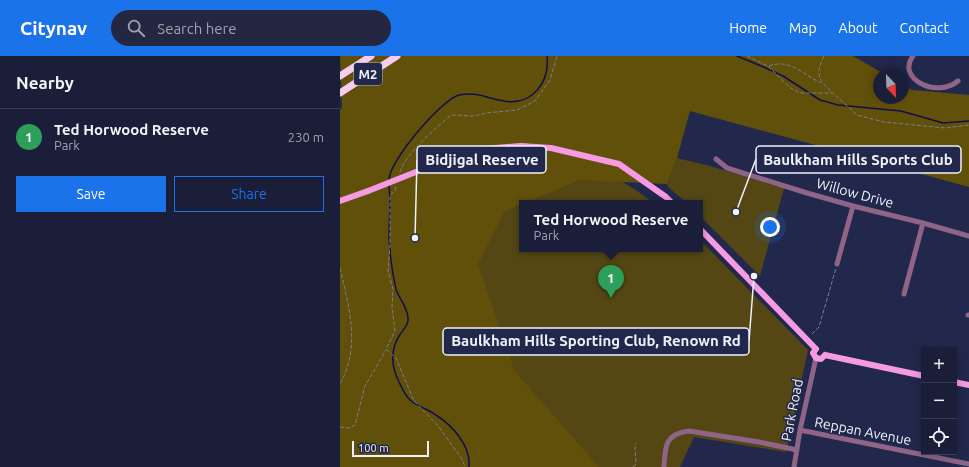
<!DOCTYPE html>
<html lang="en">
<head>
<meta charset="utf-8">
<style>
  :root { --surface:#1a1e39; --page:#232741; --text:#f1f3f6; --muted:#9fa2ae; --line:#383c53; --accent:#1a73e8 }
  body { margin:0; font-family:Ubuntu,sans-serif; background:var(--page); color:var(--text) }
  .controls { position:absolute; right:12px; bottom:12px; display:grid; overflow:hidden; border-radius:0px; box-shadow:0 2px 10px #0003 }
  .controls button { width:36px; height:36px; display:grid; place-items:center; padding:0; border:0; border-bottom:1px solid var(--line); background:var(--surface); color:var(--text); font:20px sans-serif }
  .compass { position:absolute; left:533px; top:12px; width:36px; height:36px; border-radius:50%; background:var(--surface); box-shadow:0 2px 10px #0003; rotate:157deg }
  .scale { position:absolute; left:12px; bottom:10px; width:77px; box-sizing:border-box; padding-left:4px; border:2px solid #eff2fb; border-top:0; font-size:11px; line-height:14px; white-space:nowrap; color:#eff2fb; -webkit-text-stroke:3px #22284c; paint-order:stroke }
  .you { position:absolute; left:430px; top:171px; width:14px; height:14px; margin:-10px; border:3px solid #fff; border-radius:50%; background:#1a73e8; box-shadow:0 0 0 6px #1a73e833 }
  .badge { display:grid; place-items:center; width:26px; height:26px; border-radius:50%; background:var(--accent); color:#fff; font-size:13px; font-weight:700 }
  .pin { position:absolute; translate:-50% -33px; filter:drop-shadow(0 1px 2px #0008) }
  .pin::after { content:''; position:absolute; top:21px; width:14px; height:12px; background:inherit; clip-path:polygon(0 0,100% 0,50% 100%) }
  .popup { position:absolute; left:179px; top:144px; width:184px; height:52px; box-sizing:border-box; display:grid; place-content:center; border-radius:0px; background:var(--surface); filter:drop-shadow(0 1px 3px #0005); font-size:13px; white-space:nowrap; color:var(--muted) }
  .popup b { font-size:15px; color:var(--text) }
  .popup::after { content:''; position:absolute; left:50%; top:100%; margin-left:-8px; border:8px solid transparent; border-top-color:var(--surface) }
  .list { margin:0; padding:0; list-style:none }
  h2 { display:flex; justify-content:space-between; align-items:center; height:52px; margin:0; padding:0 16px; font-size:17px }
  h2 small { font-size:13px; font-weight:400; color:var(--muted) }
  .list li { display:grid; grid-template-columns:26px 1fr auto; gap:12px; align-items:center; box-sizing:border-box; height:56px; padding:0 16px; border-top:1px solid var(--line) }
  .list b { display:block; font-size:15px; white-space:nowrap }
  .list p { margin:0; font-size:13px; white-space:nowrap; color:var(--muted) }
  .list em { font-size:13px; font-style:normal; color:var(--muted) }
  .actions { display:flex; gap:8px; padding:12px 16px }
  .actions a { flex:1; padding:9px 0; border:1px solid var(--accent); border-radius:0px; text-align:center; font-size:14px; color:var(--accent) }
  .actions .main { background:var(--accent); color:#fff }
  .icon { flex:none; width:22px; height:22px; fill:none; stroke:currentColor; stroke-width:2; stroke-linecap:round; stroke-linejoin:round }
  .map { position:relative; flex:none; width:629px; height:411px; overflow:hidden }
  header { display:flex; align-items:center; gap:24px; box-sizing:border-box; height:56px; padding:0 20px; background:var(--accent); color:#fff }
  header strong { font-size:19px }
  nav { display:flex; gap:22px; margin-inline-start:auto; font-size:14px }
  .search { width:280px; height:36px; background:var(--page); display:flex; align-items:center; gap:10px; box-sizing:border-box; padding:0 14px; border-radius:22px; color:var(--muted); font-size:15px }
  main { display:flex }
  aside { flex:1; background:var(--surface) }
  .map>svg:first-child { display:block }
  .green { fill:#544714 }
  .forest { fill:#615009 }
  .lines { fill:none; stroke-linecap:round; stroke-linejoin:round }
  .stream { stroke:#100f4b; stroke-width:1.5 }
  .path { stroke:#7a7f98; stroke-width:1; stroke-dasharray:4 2; stroke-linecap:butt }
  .minor { stroke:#906487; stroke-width:5 }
  .major { stroke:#f69ae3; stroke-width:6 }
  .highway { stroke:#f8ccee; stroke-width:7 }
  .major-bridge { stroke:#f69ae3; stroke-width:6 }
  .labels { text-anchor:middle; stroke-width:3; stroke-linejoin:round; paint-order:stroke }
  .shield { fill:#22284c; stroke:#b2b5c6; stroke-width:1 }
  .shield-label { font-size:13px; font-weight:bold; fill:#eff2fb }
  .street-label { font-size:14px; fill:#eff2fb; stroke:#22284c }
  .leader { fill:none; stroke:#eff2fb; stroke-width:1.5 }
  .callout-dot { fill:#eff2fb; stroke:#22284c; stroke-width:1.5 }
  .callout { fill:#22284c; stroke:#eff2fb; stroke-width:1.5 }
  .callout-label { font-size:15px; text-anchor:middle; font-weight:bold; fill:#eff2fb }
</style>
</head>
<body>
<header>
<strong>Citynav</strong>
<div class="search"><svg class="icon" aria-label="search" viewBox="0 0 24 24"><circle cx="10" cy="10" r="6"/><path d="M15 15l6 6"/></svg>Search here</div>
<nav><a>Home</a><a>Map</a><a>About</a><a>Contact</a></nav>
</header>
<main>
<aside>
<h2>Nearby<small></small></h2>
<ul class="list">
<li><span class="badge" style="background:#2e9e5b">1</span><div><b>Ted Horwood Reserve</b><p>Park</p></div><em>230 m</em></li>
</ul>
<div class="actions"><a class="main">Save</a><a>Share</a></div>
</aside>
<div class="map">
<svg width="629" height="411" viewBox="0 0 629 411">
  <rect width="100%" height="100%" fill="#22284c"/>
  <path class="green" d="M337 102 370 110 444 132 420 220 360 160V147H347L328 131 327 128Z
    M234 104C263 116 290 127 313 147H182V193H360V185L366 190 468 294 446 396 354 381 340 411H226L116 220 141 169Z"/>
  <path class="forest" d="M0 0H513L544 18H539V42H563V29L572 34 629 39V131L350 55 337 102 327 128 240 124 185 147H182V148L164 156 138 208 174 314 259 411H0V54L2 52Z"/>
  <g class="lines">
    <path class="stream" d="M397 0 419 9 443 20 480 44 498 49 561 55 603 67 629 65
      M49 124C49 105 101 44 119 39 137 35 148 43 164 45 192 50 210 26 207 0
      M49 130C51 147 49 164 49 181 50 199 52 216 56 233 59 243 69 253 68 264 68 270 62 275 59 280 50 295 51 310 59 326 62 332 65 339 70 344 78 351 88 353 96 359 113 370 131 390 129 411"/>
    <path class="path" d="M407 0 428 10 449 31 460 37H493L517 59 544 66 605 72 629 69
      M484 0C475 18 478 24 492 36
      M429 10C449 2 464 19 481 27
      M60 116C64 99 97 71 111 59L134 60 146 57 177 54 195 45 210 24 217 0
      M56 131 55 135 50 139V188L48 215 53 233 52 251 55 275 46 293 56 302 74 345 99 371 122 403 125 411
      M0 212C9 252 21 290 0 328
      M472 278 479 271 496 212
      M0 371 9 372 15 369 25 330 46 294
      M293 411 296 408 295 391 296 387"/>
    <path class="minor" d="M573 0C556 22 596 43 618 25
      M376 103 387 112 467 137 513 150 583 167 629 180
      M497 208 513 150
      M564 238 583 167
      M628 259H629
      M460 374 629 408
      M324 411C325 390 325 378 349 375L419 386 457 394
      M454 411 460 374 476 302"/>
    <path class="major" d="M101 106 143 93 181 90 211 92 279 108 326 141 332 147
      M0 145 28 135
      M360 173 476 293
      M476 293 473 297 476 302 481 303 485 299
      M485 299 584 320
      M614 326 629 329"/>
    <path class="highway" d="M0 20 31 0
      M0 37 57 0"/>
    <path class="major-bridge" d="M28 135 101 106"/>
  </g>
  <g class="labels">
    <rect class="shield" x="14" y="7" width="28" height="22" rx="3"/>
    <g class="shield-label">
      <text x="28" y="23">M2</text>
    </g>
    <g class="street-label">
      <text transform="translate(515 137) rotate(15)" y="5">Willow Drive</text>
      <text transform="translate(452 354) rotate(-79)" y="5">Park Road</text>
      <text transform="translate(523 375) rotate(11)" y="5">Reppan Avenue</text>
    </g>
  </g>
  <path class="leader" d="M396 156L416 103M75 182L77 104M414 220L409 285"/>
  <g class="callout-dot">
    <circle cx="396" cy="156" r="4"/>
    <circle cx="75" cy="182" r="4"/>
    <circle cx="414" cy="220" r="4"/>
  </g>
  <g class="callout">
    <rect x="416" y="90" width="205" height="27" rx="4"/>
    <rect x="77" y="90" width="129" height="27" rx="4"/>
    <rect x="103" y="272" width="306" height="27" rx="4"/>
  </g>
  <g class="callout-label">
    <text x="518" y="109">Baulkham Hills Sports Club</text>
    <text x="142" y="109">Bidjigal Reserve</text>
    <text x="256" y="290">Baulkham Hills Sporting Club, Renown Rd</text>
  </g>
</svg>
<div class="controls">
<button>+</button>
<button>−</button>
<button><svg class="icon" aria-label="locate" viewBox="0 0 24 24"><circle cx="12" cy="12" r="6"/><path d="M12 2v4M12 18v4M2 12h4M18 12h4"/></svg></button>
</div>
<svg class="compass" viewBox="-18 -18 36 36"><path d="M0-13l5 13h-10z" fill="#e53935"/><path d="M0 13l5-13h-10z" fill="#9fa2ae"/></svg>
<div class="scale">100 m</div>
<div class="you"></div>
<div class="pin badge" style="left:271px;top:242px;background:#2e9e5b">1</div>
<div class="popup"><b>Ted Horwood Reserve</b>Park</div>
</div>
</main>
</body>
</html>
